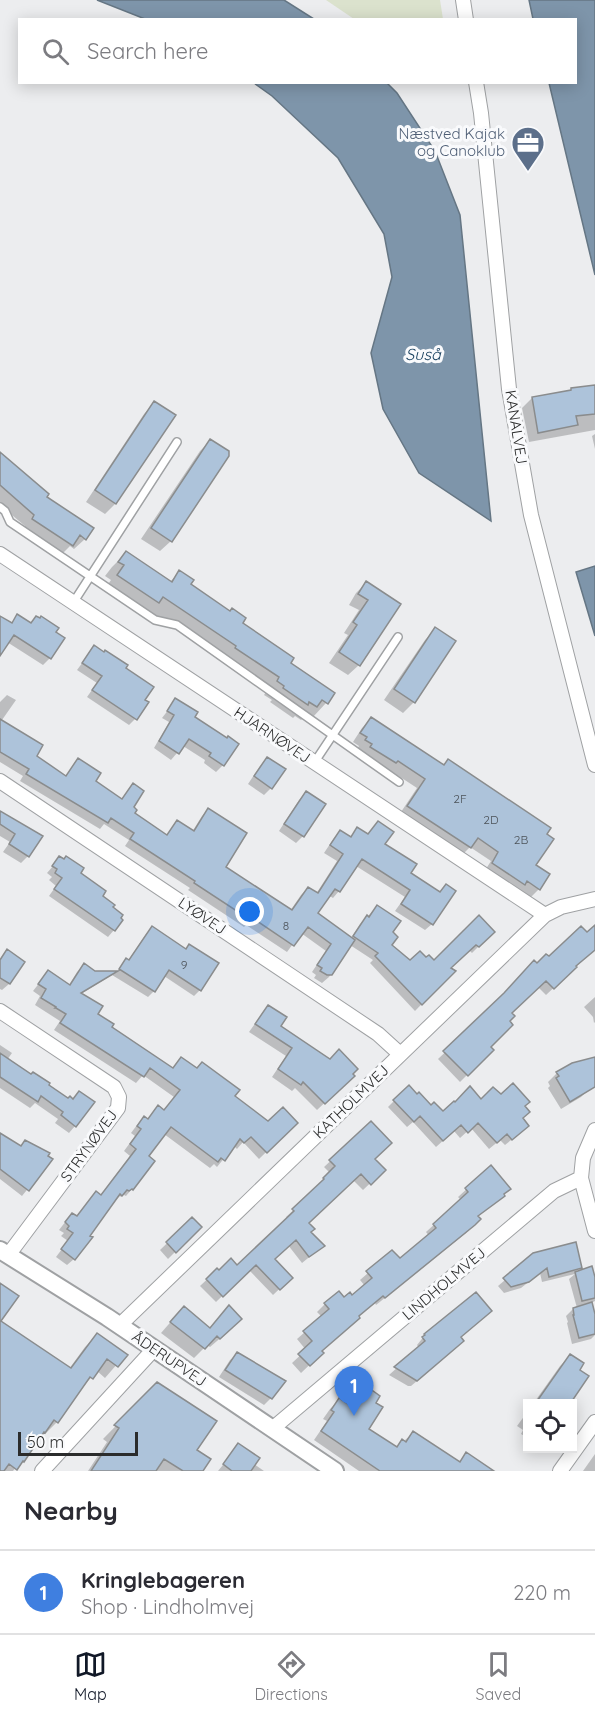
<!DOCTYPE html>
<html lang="en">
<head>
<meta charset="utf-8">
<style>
  :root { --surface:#fff; --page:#f7f7f7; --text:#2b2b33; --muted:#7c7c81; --line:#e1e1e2; --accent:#111827 }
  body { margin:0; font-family:Quicksand,sans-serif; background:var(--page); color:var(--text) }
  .controls { position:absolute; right:18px; bottom:18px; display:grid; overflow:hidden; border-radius:0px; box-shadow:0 3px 15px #0003 }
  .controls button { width:54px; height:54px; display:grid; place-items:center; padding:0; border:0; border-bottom:2px solid var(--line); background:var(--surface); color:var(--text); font:30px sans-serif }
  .scale { position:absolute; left:18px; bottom:15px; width:120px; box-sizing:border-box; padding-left:6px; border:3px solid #2b2c2c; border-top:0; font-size:16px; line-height:21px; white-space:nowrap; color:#2b2c2c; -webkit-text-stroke:4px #f9fafc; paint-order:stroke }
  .you { position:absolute; left:250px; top:912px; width:21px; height:21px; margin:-15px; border:4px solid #fff; border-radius:50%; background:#1a73e8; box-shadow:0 0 0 9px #1a73e833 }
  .badge { display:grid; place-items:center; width:39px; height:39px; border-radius:50%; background:var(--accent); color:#fff; font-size:20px; font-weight:700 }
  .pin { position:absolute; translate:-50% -50px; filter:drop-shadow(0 2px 3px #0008) }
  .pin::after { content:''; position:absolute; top:32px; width:21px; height:18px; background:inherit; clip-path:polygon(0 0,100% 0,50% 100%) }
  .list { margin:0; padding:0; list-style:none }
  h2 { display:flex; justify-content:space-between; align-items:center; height:78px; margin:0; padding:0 24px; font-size:26px }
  h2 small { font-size:20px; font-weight:400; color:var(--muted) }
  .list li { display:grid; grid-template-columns:39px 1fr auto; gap:18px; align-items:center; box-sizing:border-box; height:84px; padding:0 24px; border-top:2px solid var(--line) }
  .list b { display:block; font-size:22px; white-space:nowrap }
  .list p { margin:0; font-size:20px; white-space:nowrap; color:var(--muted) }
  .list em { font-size:20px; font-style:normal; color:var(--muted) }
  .icon { flex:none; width:33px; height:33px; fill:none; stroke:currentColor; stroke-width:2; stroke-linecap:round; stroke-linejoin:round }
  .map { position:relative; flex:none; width:595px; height:1471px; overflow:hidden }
  .search { position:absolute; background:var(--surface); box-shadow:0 3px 15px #0003; left:18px; right:18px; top:18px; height:66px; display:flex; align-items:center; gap:15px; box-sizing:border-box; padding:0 21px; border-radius:0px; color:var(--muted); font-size:22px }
  .sheet { height:162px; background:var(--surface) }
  nav { display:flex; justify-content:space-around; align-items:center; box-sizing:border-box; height:84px; border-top:2px solid var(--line); background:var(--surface); font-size:16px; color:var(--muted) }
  nav a { display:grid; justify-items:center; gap:3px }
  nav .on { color:var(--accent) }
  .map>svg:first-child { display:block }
  .green { fill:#dbe2cd }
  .water { fill:#7e95aa; stroke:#657684; stroke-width:1.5 }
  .shadow { fill:#0003 }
  .building { fill:#adc3da; stroke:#8a8c8d; stroke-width:1.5 }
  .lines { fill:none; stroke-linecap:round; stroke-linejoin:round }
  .service-casing { stroke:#9fa1a3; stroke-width:10 }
  .minor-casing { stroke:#9fa1a3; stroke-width:16 }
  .tertiary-casing { stroke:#9fa1a3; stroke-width:20 }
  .service { stroke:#fff; stroke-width:7 }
  .minor { stroke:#fff; stroke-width:14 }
  .tertiary { stroke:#fff; stroke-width:16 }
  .labels { text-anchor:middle; stroke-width:6; stroke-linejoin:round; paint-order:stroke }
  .number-label { font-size:12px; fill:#4c5258 }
  .service-label { font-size:15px; fill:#4e5e75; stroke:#f9fafc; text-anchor:end }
  .street-label { font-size:15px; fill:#2b2c2c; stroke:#f9fafc }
  .water-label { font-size:16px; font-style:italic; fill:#18405f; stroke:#f9fafc }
</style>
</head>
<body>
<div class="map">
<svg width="595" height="1471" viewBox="0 0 595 1471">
  <rect width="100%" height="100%" fill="#ecedef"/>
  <path class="green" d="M326 0H440L443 19H354Z"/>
  <path class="water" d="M97 0H284L314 19H145Z
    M529 0H595V275L549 83 576 82V20L533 19Z
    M254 83H387L397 93 435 151 460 215 491 521 419 473 383 409 371 353 392 277 384 234 338 158 272 96Z
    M595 566V636L576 572Z"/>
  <path class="shadow" d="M595 387V430L529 442 522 408 532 398 570 391 571 390Z
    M154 403 115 504 105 514 86 502 144 414Z
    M595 434V449L592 436Z
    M210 441 229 453 171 541 160 551 141 539 200 451Z
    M0 454 85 539 74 549 70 546 61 555 22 530 25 526 0 505Z
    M126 553 170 582 179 572 189 585 241 623 289 664 326 703 313 717 308 714 301 720 295 716 293 718 270 702 272 700 264 695 266 692 222 662 223 660 149 611 144 616 104 590 111 580 105 576 112 567Z
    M366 583 399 604 359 665 348 675 329 663 348 635 344 633 359 610 349 605 356 593Z
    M18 616 30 624 50 658 43 665 7 642 0 653V618L10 624Z
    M436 629 414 702 403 713 384 700 425 640Z
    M94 647 123 669 143 700 135 719 129 725 87 697 97 683 77 670Z
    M7 695 16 700 2 720 35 756 65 777 78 760 93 782 121 800 133 785V814L166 836 177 822 192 832 202 816 208 810 224 867 290 911 301 895 308 888 316 894 337 861 324 853 334 838 340 832 349 838 358 829 367 835 378 823 383 844 409 873 439 893 446 886 432 924 425 930 395 911 405 897 356 866 339 891 333 898 328 895 316 914 351 938 360 924 377 907 391 932 390 945 410 962 426 960 434 962 493 932 472 953 469 950 449 968 454 971 415 1011 370 963 373 960 350 945 329 977 322 983 314 978 316 975 312 972 326 951 301 933 287 952 246 925 244 927 188 890 190 888 125 846 129 840 104 824 100 829 20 781 23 776 0 762V702Z
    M176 700 193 718 226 740 237 744 223 765 216 772 204 763 205 760 183 746 171 760 154 748 169 722 162 718Z
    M371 719 545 835 534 865 539 889 530 898 484 872 491 861 470 847 461 856 399 815 417 788 388 769 386 771 357 749 359 746 353 742 362 728Z
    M267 759 271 788 264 795 248 784 260 766Z
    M306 793 303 836 296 843 279 831 299 800Z
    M0 813 41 837 28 856 21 863 3 852 10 842 0 836Z
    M60 858 79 874 100 897 114 930 108 937 49 896 56 886 49 880 52 877 47 873Z
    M152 928 200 990 194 996 164 976 154 991 148 997 112 975 81 994 96 1014 110 1027 172 1069 182 1059 268 1123H296L259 1159 243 1142 237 1149 234 1146 217 1167 214 1164 210 1168 164 1134 147 1157 132 1189 126 1196 124 1195 121 1197 120 1196 114 1201 74 1259 67 1265 56 1257 68 1241 61 1236 64 1233 59 1230 66 1221 76 1217 96 1193 100 1196 130 1156 124 1151 135 1136 131 1133 137 1125 144 1118 147 1120 152 1114 164 1111 174 1097 143 1075 136 1083 54 1030 60 1021 35 1005 40 996 33 991 48 972 69 985 77 972 84 965 94 972 116 973 127 960 128 961 146 934Z
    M595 930V949L546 995 538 987 510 1013 489 1047 492 1050 460 1082 438 1059 537 965Z
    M8 951 23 962 9 984 2 990 0 989V959Z
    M595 997V1022L594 1023 593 1017 584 1007Z
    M268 1007 279 1026 353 1076 317 1110 295 1088 292 1091 272 1077 286 1056 249 1032 262 1014Z
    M0 1045 12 1053 7 1060 68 1100H72L79 1093 75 1126 69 1133 55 1123 58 1119 35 1103 30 1108 0 1088Z
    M595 1058V1083L581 1097 561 1109 548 1088 550 1086 548 1082 557 1073Z
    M408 1087 431 1107 443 1113 501 1096 523 1107 521 1132 505 1145 500 1140 489 1149 471 1128 460 1138 454 1131 436 1147 413 1122 407 1127 388 1107Z
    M371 1123 373 1159 384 1170 363 1190 353 1180 308 1223 309 1232 323 1246 302 1263 288 1245 273 1259 291 1278 273 1295 249 1270 216 1302 200 1286 217 1270 219 1272 237 1267 288 1219 286 1217 318 1187 317 1186 330 1173 324 1167Z
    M0 1135 20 1147 25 1141 51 1160 22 1196 0 1179Z
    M491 1167 503 1196 477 1217 479 1219 466 1233 376 1305 375 1303 357 1317 320 1352 322 1353 301 1373 292 1363 306 1350 297 1339 322 1317 317 1312 325 1304 352 1297 365 1286 360 1280 392 1252 400 1260 429 1236 426 1232 461 1200 458 1197Z
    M192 1219 200 1227 168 1259 160 1250Z
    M534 1255 581 1267 575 1273 591 1268 595 1280V1301L591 1303 595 1319V1335L591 1339 572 1344 567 1323 568 1322 566 1316 573 1309 577 1308 569 1279 575 1274 542 1282 540 1273 521 1288 504 1293 498 1286Z
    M175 1317 209 1329H231L210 1347 207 1345 194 1358 161 1333Z
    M0 1322 69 1369 85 1347 97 1335 125 1355 105 1378 97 1371 80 1390 57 1422 45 1434 43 1432 13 1471H0Z
    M425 1335 459 1338 456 1348 411 1386H408L389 1375 419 1348 417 1345Z
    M237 1354 271 1398 264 1405 219 1377 230 1360Z
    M570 1356 578 1370 568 1404H533L560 1366Z
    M157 1384 195 1451 209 1460 201 1471H88L107 1442 103 1439Z
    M362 1385 367 1429 396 1448 413 1433 458 1463 466 1454 492 1471H359L314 1440 327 1421 323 1419 330 1409 339 1400 346 1405 353 1394Z
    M528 1411V1438L521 1434 523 1430 517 1426Z
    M239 1445 254 1464 264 1471H218Z
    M595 1454V1471H583Z"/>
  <path class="building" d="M595 385V414L576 416 578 425 538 433 532 397 571 390V388Z
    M154 401 176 415 116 504 95 490Z
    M210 439 229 451V456L172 542 151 528Z
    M0 452 49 494 47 497 94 528 86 540 80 535 73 546 32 519 34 515 0 485Z
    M126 551 172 582 179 570 194 580 191 584 230 611 232 608 246 618 243 623 294 658 291 663 335 693 328 704 322 700 317 707 309 702 308 705 283 688 284 686 277 681 279 677 235 648 236 646 163 597 159 603 117 575 124 565 118 562Z
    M366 581 401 604 360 666 339 652 357 625 353 622 368 600 358 594Z
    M17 614 31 623 36 616 40 618 41 616 59 628 56 632 65 638 51 659 14 635 0 656V616L12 623Z
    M435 627 456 641 415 703 394 689Z
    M94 645 104 652 105 650 128 665 126 668 154 687 145 700 149 702 137 720 92 690 102 676 82 663Z
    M175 698 198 712 195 717 227 738 228 736 239 744 224 766 209 756 211 753 189 739 179 754 159 741 174 715 167 711Z
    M371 717 444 765 448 759 551 828 547 834 554 839 536 865 550 874 540 890 527 881 525 885 492 863 498 852 478 838 471 848 407 806 425 779 398 761 396 763 370 747 372 744 365 740 367 737 360 733Z
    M0 719 43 745 37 756 66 776 78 758 101 773 96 781 122 799 133 783 144 791 134 807 137 810 135 813 167 835 177 820 194 831 208 808 247 833 226 867 292 910 308 887 318 893 343 854 330 845 340 830 351 837 357 827 368 834 378 821 394 832 385 844 417 864 411 873 440 892 446 884 456 891 433 925 401 904 410 890 362 859 340 892 335 889 318 913 355 940 332 975H327L320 971 322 968 317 965 331 944 308 927 294 946 254 919 252 921 194 883 195 881 130 839 134 833 111 818 108 823 26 774 29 769 0 752Z
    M267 757 286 769 272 789 254 776Z
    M306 791 326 804 304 837 284 824Z
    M0 811 43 836 29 857 9 844 15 834 0 824Z
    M59 856 64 859 66 856 84 868 81 873 106 891 103 896 115 905 113 907 123 915 121 918 123 920 115 931 54 889 62 878 55 873 57 869 52 866Z
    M377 905 401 921 393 932 398 937 392 945 410 960 420 951 426 957 429 955 434 960 479 915 495 932 479 947 476 945 451 968 456 971 422 1005 375 956 378 953 353 936 367 915 369 917Z
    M595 925V950L576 966 577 967 554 989 546 981 512 1013 515 1016 510 1021 513 1025 491 1047 494 1050 468 1076 443 1051 504 993 534 960 537 963 546 954 549 956 581 926 587 932Z
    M152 926 186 949 189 944 219 963 201 991 169 970 155 992 119 969 126 958 129 960Z
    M7 949 25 962 10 984 0 978V960Z
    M84 963 95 971H118L81 993 103 1006 98 1014 114 1024 112 1027 173 1068 181 1057 197 1068 202 1062 240 1090 235 1096 268 1121 283 1107 298 1123 267 1153 251 1137 244 1143 240 1139 225 1161 221 1158 218 1162 171 1127 149 1156 155 1161 133 1190 132 1189 129 1191 127 1190 122 1196 120 1194 90 1236 93 1237 75 1260 61 1249 73 1233 67 1229 69 1226 65 1222 72 1213 77 1216 96 1191 101 1195 136 1149 130 1144 141 1129 137 1126 144 1116 148 1119 158 1105 164 1110 180 1090 150 1068 144 1077 60 1023 66 1014 56 1008H55L56 1007 41 998 46 989 38 984 48 970 70 985Z
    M268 1005 287 1017 281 1026 330 1059 339 1049 358 1069 353 1074 355 1076 325 1104 303 1082 301 1085 278 1069 292 1048 255 1024Z
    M0 1053 31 1074 33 1072 50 1083 49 1085 68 1098 70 1096 73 1099 79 1091 95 1102 76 1127 61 1115 63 1112 41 1096 38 1102 0 1077Z
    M595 1057V1087L570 1102 556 1078 559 1076 556 1072 572 1063Z
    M513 1083 530 1102 525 1106 530 1112 523 1118 529 1126 512 1140 507 1134 497 1143 478 1123 468 1133 461 1125 443 1141 420 1116 414 1122 393 1100 409 1085 417 1094 419 1092 431 1105 434 1102 443 1111 454 1101 455 1102 470 1086 481 1099 493 1087 501 1094Z
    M371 1121 392 1143 375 1159 386 1170 371 1185 361 1174 309 1223 315 1229 311 1232 325 1246 309 1257 296 1240 275 1259 293 1278 280 1290 256 1265 223 1297 206 1279 217 1268 219 1270 231 1258 237 1265 294 1211 292 1209 324 1179 323 1178 335 1166 329 1160Z
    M0 1133 21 1146 25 1140 50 1153 48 1156 53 1159 29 1191 0 1169Z
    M491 1165 511 1189 504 1194 505 1196 478 1216 481 1219 475 1225 385 1298 383 1296 359 1316 360 1318 322 1351 324 1353 310 1366 298 1354 312 1341 303 1331 329 1309 324 1303 339 1291 344 1297 350 1292 352 1295 372 1278 366 1271 392 1250 400 1258 436 1228 433 1224 468 1192 465 1188Z
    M192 1217 202 1227 176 1253 166 1242Z
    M576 1242 582 1268 549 1277 547 1268 529 1282 511 1287 503 1278 533 1253Z
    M592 1266 595 1277V1298L582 1301 575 1272Z
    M0 1283 19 1296 1 1321 71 1368 97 1333 128 1355 118 1367 107 1359 93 1379 90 1377 58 1423 54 1420 45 1433 44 1432 24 1462 23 1461 17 1470 9 1464 4 1471H0Z
    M476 1292 492 1311 461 1337 464 1341 417 1381 394 1367 425 1341 422 1337 425 1335 424 1334Z
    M592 1302 595 1314V1334L579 1338 573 1315H574L573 1308Z
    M229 1305 242 1319 220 1339 217 1336 205 1349 170 1322 184 1306 210 1328Z
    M237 1352 286 1381 272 1399 225 1370Z
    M570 1354 584 1363 580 1370 589 1376 570 1404H535Z
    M157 1382 217 1421 197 1450 211 1459 203 1471H183L164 1459 156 1471H91L119 1428 114 1425Z
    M362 1383 380 1396 376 1403 383 1407 369 1429 397 1447 402 1439 406 1442 413 1431 460 1462 466 1452 494 1471H380L321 1431 334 1412 331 1410 339 1398 348 1404Z
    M238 1443 260 1458 251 1471H232L223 1464Z"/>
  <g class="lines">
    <defs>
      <path id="service" d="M0 507 5 511 10 522 155 620 177 625 399 782
        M73 603 177 442
        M314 763 398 637"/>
      <path id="minor" d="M463 0 466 20
        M476 82 481 113 509 389 531 515 595 765
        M0 554 545 915
        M0 781 378 1034 400 1054
        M0 1011 114 1087 119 1097 118 1108 9 1254
        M581 1178 595 1231
        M120 1325 545 915 561 907 595 899
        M272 1429 554 1191 581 1178 583 1158 595 1130
        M42 1471 154 1349
        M560 1471 595 1422"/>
      <path id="tertiary" d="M0 1250 107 1317 335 1471"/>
    </defs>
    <use href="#service" class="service-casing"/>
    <use href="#minor" class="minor-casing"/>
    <use href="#tertiary" class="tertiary-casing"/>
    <use href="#service" class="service"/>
    <use href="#minor" class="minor"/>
    <use href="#tertiary" class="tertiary"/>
  </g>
  <defs>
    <symbol id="office-pin" viewBox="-11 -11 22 30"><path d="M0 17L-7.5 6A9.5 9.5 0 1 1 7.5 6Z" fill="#5c6f8a" stroke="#f9fafc"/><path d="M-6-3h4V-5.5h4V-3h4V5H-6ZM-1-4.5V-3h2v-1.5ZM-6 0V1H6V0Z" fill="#fff"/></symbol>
  </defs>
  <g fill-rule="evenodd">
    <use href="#office-pin" x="509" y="124" width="38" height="52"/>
  </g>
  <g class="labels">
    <g class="number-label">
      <text x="460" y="803">2F</text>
      <text x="491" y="824">2D</text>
      <text x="521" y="844">2B</text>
      <text x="286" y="930">8</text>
      <text x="184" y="969">9</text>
    </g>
    <g class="service-label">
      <text x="505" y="139">Næstved Kajak<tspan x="505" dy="17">og Canoklub</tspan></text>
    </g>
    <g class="street-label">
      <text transform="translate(516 427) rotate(81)" y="5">KANALVEJ</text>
      <text transform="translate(272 735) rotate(34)" y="5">HJARNØVEJ</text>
      <text transform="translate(202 916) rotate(34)" y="5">LYØVEJ</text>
      <text transform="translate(351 1102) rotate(-44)" y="5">KATHOLMVEJ</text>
      <text transform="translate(89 1146) rotate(-54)" y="5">STRYNØVEJ</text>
      <text transform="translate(444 1284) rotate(-40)" y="5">LINDHOLMVEJ</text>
      <text transform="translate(169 1359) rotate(34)" y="5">ÅDERUPVEJ</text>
    </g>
    <g class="water-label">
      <text x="423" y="360">Suså</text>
    </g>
  </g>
</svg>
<div class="controls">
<button><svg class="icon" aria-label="locate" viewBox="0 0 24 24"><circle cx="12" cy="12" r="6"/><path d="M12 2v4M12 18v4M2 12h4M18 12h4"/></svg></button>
</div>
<div class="scale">50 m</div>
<div class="you"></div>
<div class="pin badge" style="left:354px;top:1416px;background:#3f7fe0">1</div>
<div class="search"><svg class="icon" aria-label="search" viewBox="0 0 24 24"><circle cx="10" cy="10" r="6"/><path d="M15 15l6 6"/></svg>Search here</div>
</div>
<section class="sheet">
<h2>Nearby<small></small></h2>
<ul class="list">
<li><span class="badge" style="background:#3f7fe0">1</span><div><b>Kringlebageren</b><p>Shop · Lindholmvej</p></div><em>220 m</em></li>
</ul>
</section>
<nav>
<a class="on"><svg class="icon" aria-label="map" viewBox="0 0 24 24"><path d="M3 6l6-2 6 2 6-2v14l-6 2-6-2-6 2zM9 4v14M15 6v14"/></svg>Map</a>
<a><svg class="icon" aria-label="directions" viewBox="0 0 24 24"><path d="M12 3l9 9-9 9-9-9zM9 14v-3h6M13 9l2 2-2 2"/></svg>Directions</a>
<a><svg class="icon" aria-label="saved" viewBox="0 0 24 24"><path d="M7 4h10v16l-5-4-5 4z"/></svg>Saved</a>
</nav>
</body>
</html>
